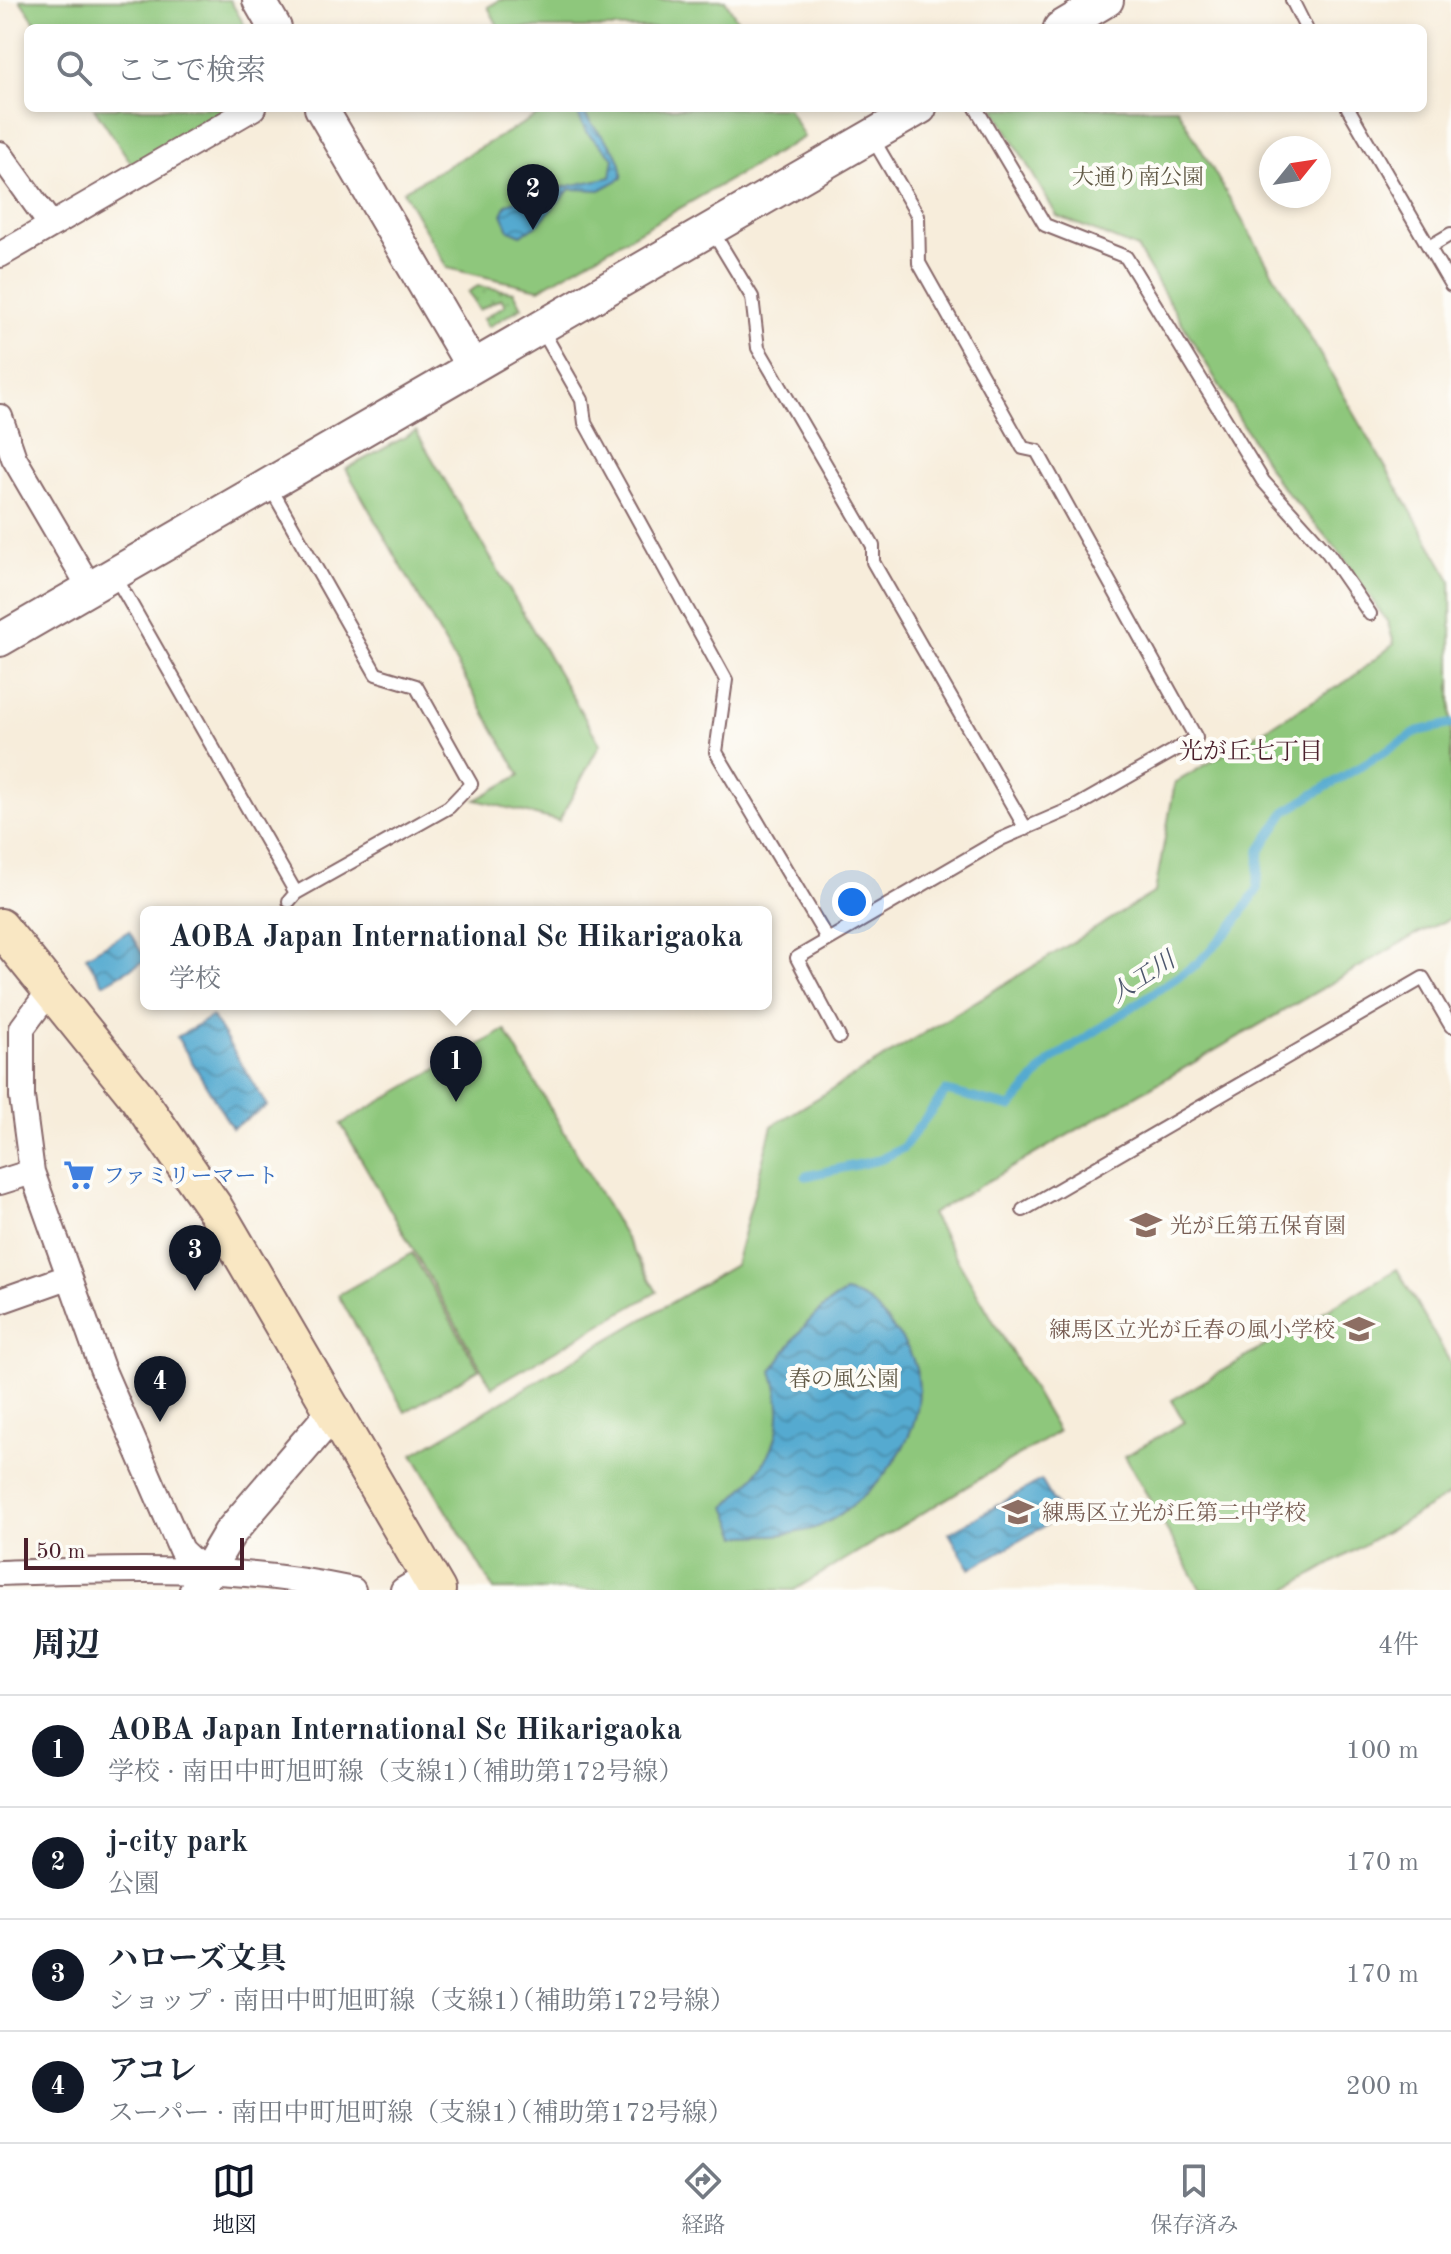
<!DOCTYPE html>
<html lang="ja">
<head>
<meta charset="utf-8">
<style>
  :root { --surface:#fff; --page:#f2f2f3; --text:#1f2937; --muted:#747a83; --line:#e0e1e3; --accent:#111827 }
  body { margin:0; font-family:"Old Standard TT","Noto Serif JP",serif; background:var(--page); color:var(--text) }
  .compass { position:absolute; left:1259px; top:136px; width:72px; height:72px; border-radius:50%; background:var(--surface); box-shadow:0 4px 12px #0003; rotate:60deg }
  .scale { position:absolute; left:24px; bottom:20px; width:220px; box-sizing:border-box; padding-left:8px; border:4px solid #4a1f2b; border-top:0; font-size:22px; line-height:28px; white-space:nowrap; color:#4a1f2b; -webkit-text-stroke:6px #fdfcf7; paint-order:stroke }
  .you { position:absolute; left:852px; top:902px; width:28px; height:28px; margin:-20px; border:6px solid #fff; border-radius:50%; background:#1a73e8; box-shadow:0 0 0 12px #1a73e833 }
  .badge { display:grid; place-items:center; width:52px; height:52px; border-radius:50%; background:var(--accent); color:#fff; font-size:26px; font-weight:700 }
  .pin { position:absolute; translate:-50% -66px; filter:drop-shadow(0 2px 4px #0008) }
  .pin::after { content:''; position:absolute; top:42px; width:28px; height:24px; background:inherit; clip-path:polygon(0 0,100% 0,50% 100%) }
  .popup { position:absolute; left:140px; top:906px; width:632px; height:104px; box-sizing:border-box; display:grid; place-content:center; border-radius:12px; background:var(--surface); filter:drop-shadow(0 2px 6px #0005); font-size:26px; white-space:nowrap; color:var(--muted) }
  .popup b { font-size:30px; color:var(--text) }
  .popup::after { content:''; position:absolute; left:50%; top:100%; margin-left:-16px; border:16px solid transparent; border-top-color:var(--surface) }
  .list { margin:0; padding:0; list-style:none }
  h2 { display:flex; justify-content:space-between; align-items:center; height:104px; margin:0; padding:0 32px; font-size:34px }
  h2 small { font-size:26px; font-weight:400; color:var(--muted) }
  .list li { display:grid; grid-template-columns:52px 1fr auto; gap:24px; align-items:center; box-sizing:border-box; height:112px; padding:0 32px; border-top:2px solid var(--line) }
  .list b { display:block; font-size:30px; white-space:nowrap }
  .list p { margin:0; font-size:26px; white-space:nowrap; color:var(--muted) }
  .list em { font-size:26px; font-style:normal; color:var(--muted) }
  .icon { flex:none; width:44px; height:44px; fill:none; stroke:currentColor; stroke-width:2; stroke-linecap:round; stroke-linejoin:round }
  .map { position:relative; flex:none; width:1451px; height:1590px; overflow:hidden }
  .search { position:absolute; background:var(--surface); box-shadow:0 4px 12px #0003; left:24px; right:24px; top:24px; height:88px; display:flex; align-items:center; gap:20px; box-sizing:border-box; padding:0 28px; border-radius:12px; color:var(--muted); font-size:30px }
  .sheet { height:552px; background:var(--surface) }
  nav { display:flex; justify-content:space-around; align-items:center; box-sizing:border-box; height:112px; border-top:2px solid var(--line); background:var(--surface); font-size:22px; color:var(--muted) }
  nav a { display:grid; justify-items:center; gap:4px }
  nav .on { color:var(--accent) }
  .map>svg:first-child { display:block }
  .grass { fill:url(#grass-dots); stroke:#6c7353; stroke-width:2 }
  .green { fill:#8ec77b; stroke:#6c7353; stroke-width:2 }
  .water { fill:url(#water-waves); stroke:#4f647e; stroke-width:2 }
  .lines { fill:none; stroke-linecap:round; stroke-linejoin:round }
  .stream { stroke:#54aad0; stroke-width:9 }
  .service-casing { stroke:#876769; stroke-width:16 }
  .minor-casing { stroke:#876769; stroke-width:28 }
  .tertiary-casing { stroke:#876769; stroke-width:36 }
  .secondary-casing { stroke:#876769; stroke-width:40 }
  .service { stroke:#fff; stroke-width:12 }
  .minor { stroke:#fff; stroke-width:24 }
  .tertiary { stroke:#fff; stroke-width:32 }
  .secondary { stroke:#f9e7c3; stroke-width:36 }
  .labels { text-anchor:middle; stroke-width:8; stroke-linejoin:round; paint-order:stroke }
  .park-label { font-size:22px; fill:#625a47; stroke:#fdfcf7 }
  .shop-label { font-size:22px; fill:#366cbe; stroke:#fdfcf7; text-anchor:start }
  .education-label { font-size:22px; fill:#785e54; stroke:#fdfcf7; text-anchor:start }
  .neighbourhood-label { font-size:24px; fill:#4a1f2b; stroke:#fdfcf7 }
  .water-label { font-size:24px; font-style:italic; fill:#4e576d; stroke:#fdfcf7 }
</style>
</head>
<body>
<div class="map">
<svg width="1451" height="1590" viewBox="0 0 1451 1590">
  <defs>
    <pattern id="grass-dots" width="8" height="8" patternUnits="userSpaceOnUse" patternTransform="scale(2)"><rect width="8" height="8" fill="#8ec77b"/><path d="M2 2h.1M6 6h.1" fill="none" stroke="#7caa6a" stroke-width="1.8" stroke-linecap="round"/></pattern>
    <pattern id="water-waves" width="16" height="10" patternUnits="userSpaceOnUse" patternTransform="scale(2)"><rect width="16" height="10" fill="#54aad0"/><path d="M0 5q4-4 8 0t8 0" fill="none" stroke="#488aa9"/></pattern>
  </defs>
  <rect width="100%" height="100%" fill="#fdfcf7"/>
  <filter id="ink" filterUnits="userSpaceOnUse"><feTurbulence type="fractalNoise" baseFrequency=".0125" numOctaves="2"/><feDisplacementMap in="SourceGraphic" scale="16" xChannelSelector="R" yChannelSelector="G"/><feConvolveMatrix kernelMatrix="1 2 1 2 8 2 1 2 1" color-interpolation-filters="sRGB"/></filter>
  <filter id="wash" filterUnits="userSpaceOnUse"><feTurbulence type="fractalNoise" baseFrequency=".006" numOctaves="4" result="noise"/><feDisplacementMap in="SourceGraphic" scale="32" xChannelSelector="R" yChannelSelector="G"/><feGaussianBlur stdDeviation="1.8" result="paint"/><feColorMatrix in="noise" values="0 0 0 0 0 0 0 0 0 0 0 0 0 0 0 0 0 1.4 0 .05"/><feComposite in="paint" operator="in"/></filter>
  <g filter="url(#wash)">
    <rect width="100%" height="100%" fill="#f7eddb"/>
    <path class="grass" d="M478 286 514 292 522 307 488 327 483 319 505 305 501 298 479 310 468 292Z"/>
    <path class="green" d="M20 0H230L246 28H39Z
      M500 0H725L742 28H499L488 7Z
      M94 108H237L135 169Z
      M544 108H788L804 137 539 289 447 268 403 191 545 111Z
      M994 108H1177L1451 580V918L1415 935 931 1214 1058 1432 794 1590H494L413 1454 735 1265 772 1126 1155 892 1175 783 1350 679 1394 644 1388 623 1337 549 1276 480 1137 248 1057 216Z
      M416 431 600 744 559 821 476 800 520 775 346 469Z
      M505 1030 657 1292 492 1387 341 1124Z
      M412 1253 479 1369 405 1412 338 1295Z
      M1397 1269 1451 1364V1494L1286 1590H1201L1125 1456 1184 1422 1172 1400Z"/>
    <path class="water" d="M575 108H582C593 135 625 147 622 178L600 190 570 189 538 224 521 235 509 230 502 214 507 204 518 200 541 204 564 187 611 177 614 158 586 132Z
      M129 931 146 960 103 984 86 956Z
      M212 1016 267 1106 232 1128 177 1037Z
      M845 1293C871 1298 875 1307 892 1327 956 1396 894 1483 828 1522 803 1537 766 1535 738 1536L726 1507C769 1464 792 1433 772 1371 793 1340 811 1311 845 1293Z
      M1041 1480 1062 1516 970 1569 949 1533Z"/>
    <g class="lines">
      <path class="stream" d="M806 1176 879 1160 903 1148 946 1091 1011 1107 1049 1062 1197 964 1232 927 1257 890 1260 850 1286 811 1419 731 1451 724"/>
    </g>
  </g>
  <g filter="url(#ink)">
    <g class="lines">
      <defs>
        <path id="service" d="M1292 0 1306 28
          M976 108 1045 225 1126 257 1263 481 1328 553 1370 614
          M1348 108 1451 285
          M711 229 752 297 758 348 873 546V562L1026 829
          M1429 247 1451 234
          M542 330 582 400 585 423 726 680 716 752 828 940
          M269 485 376 674 416 686 471 784 449 807 296 893 289 901
          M115 576 296 893
          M839 1037 797 958 1001 839 1075 807 1196 738 1037 451 1023 448 919 263 918 216 873 139
          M1023 1210 1423 978 1451 1026"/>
        <path id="minor" d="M0 154 51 225
          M0 255 253 108
          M0 417 14 458 90 588
          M51 989 22 1028V1097L32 1172 102 1368 181 1550 204 1572
          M0 1182 32 1172
          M0 1301 68 1277
          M0 1573C119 1569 236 1564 353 1590
          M403 1590 428 1575"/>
        <path id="tertiary" d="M259 0 275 28
          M1060 28 1107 0
          M321 108 472 366
          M0 640 920 108
          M196 1590 229 1534 335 1410"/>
        <path id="secondary" d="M0 927 138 1098 214 1207 437 1590"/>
      </defs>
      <use href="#service" class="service-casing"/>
      <use href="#minor" class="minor-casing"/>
      <use href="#tertiary" class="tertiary-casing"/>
      <use href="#secondary" class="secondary-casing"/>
      <use href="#service" class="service"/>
      <use href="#minor" class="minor"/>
      <use href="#tertiary" class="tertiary"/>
      <use href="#secondary" class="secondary"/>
    </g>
  </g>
  <defs>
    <symbol id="supermarket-bare" viewBox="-9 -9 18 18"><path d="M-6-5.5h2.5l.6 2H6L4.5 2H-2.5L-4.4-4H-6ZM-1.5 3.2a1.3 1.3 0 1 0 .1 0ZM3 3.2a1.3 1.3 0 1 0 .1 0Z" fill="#3f7fe0" stroke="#fdfcf7" stroke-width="2.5" paint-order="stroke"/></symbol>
    <symbol id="school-bare" viewBox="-9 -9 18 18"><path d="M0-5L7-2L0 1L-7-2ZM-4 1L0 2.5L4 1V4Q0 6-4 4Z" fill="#8d6e63" stroke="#fdfcf7" stroke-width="2.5" paint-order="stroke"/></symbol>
  </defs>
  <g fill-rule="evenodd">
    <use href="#supermarket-bare" x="57" y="1153" width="44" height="44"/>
    <use href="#school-bare" x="1124" y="1203" width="44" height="44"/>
    <use href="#school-bare" x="1337" y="1307" width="44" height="44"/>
    <use href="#school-bare" x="996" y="1490" width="44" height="44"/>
  </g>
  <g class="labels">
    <g class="park-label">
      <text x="1138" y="184">大通り南公園</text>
      <text x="844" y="1386">春の風公園</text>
    </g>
    <g class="shop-label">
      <text x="103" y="1183">ファミリーマート</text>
    </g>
    <g class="education-label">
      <text x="1170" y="1233">光が丘第五保育園</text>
      <text x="1335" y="1337" text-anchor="end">練馬区立光が丘春の風小学校</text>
      <text x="1042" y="1520">練馬区立光が丘第二中学校</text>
    </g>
    <g class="neighbourhood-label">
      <text x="1251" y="759">光が丘七丁目</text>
    </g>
    <g class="water-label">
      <text transform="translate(1142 977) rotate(-33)" y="8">人工川</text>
    </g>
  </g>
</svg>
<svg class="compass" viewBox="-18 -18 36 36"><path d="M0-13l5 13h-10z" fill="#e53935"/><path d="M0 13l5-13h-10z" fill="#747a83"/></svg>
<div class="scale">50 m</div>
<div class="you"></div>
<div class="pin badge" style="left:456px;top:1102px">1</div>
<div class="popup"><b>AOBA Japan International Sc Hikarigaoka</b>学校</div>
<div class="pin badge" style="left:533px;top:230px">2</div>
<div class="pin badge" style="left:195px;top:1291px">3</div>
<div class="pin badge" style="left:160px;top:1422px">4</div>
<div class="search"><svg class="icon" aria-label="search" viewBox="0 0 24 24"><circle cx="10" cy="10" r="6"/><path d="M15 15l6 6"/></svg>ここで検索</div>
</div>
<section class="sheet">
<h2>周辺<small>4件</small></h2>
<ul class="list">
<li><span class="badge">1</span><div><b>AOBA Japan International Sc Hikarigaoka</b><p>学校 · 南田中町旭町線（支線1）（補助第172号線）</p></div><em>100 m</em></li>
<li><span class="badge">2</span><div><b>j-city park</b><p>公園</p></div><em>170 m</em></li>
<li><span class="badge">3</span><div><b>ハローズ文具</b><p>ショップ · 南田中町旭町線（支線1）（補助第172号線）</p></div><em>170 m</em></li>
<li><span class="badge">4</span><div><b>アコレ</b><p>スーパー · 南田中町旭町線（支線1）（補助第172号線）</p></div><em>200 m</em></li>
</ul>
</section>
<nav>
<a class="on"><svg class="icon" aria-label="map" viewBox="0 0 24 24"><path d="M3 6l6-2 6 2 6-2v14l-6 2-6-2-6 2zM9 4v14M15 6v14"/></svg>地図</a>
<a><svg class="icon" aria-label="directions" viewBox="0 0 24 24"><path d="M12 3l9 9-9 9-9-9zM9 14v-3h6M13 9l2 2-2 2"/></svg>経路</a>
<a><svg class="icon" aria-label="saved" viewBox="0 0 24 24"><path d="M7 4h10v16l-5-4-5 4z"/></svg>保存済み</a>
</nav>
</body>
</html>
